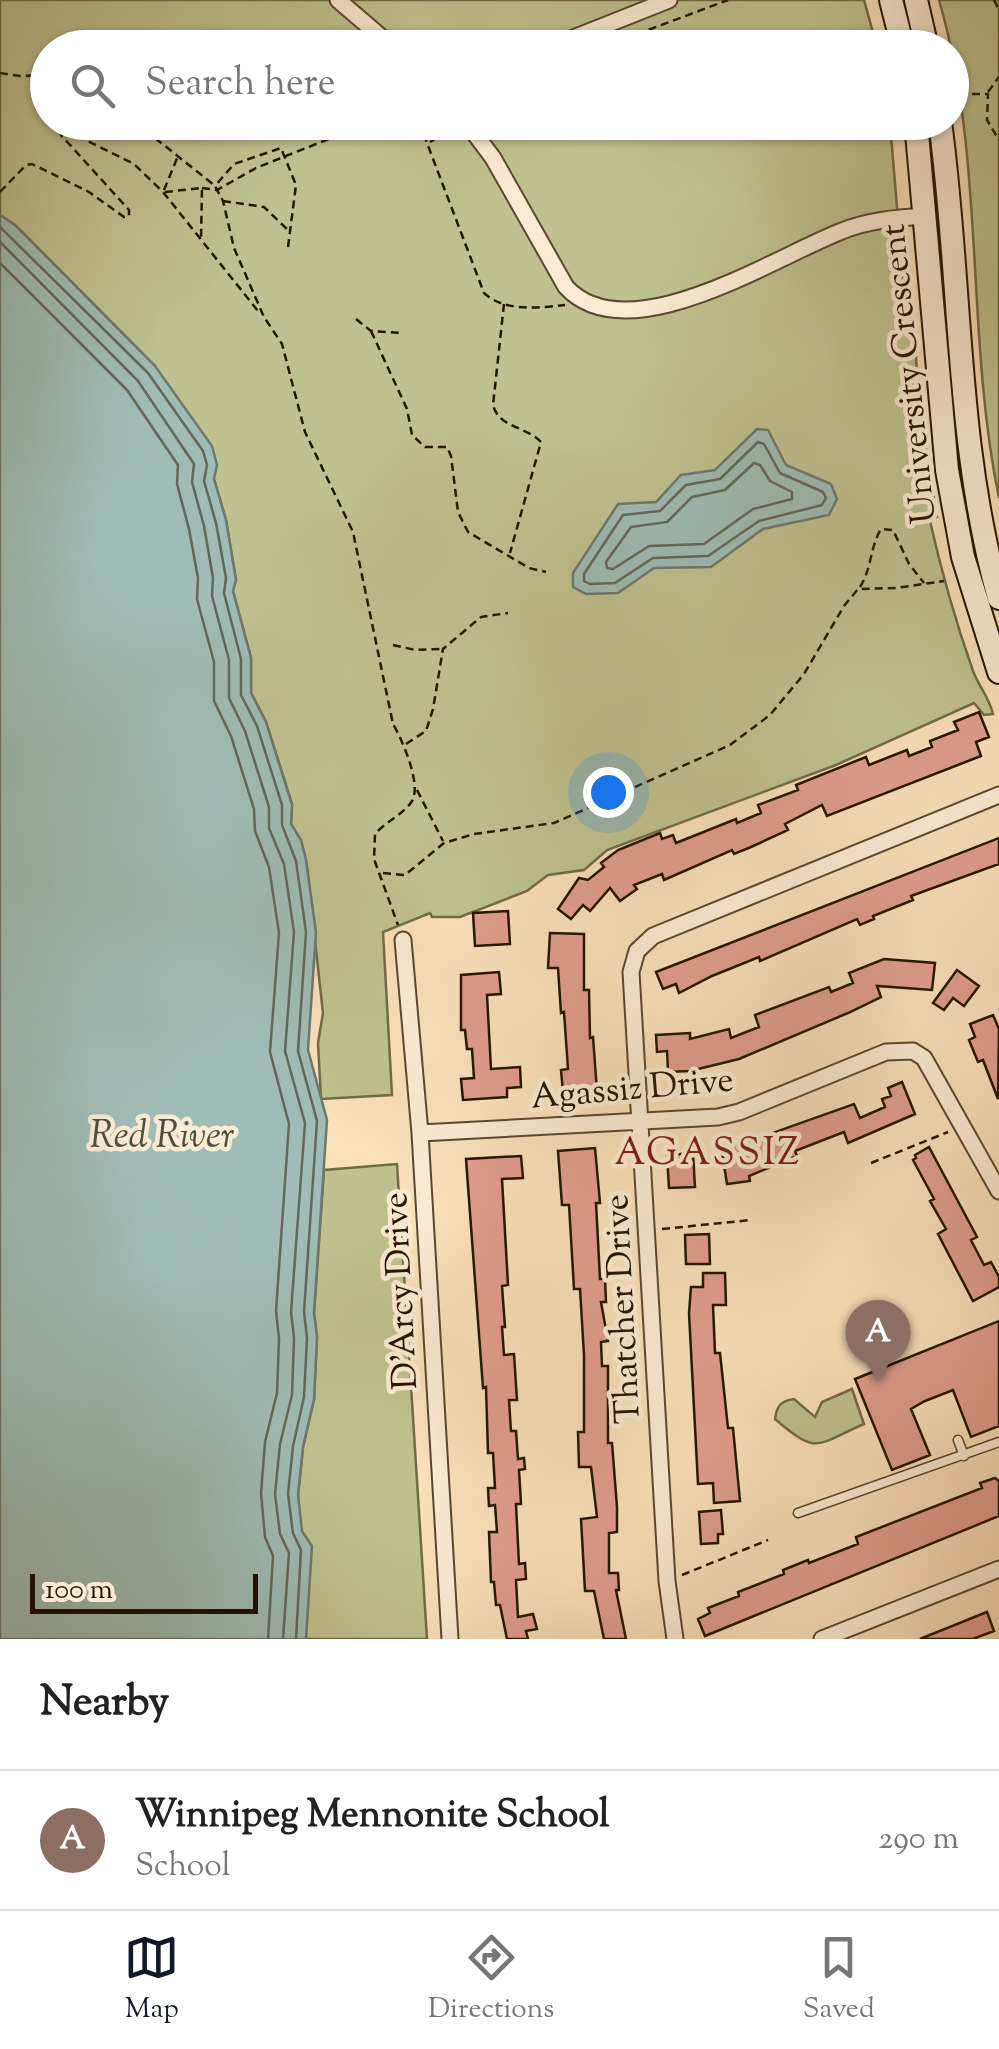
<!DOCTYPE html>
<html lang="en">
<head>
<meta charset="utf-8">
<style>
  :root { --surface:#fff; --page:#f6f6f6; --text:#222; --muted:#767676; --line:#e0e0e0; --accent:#111827 }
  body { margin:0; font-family:"Sorts Mill Goudy",serif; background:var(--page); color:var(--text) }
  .scale { position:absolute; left:30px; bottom:25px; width:228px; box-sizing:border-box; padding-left:10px; border:5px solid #241400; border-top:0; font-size:28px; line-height:35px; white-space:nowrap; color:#241400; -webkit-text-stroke:8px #fcebd3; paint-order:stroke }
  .you { position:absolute; left:608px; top:792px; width:35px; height:35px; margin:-25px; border:8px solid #fff; border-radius:50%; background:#1a73e8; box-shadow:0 0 0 15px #1a73e833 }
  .badge { display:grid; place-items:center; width:65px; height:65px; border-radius:50%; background:var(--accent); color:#fff; font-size:32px; font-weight:700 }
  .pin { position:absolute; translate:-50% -82px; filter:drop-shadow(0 2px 5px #0008) }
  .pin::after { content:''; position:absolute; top:52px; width:35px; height:30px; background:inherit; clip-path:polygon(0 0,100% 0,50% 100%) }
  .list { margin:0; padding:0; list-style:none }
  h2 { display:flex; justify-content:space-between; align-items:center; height:130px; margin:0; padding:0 40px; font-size:42px }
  h2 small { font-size:32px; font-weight:400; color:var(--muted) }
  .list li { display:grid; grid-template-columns:65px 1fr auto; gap:30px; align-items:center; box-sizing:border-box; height:140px; padding:0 40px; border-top:2px solid var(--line) }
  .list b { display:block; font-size:38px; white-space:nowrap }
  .list p { margin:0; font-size:32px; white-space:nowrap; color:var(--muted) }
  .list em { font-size:32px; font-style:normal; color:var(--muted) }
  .icon { flex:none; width:55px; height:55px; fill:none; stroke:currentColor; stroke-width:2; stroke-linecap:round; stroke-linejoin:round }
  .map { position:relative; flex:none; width:999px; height:1639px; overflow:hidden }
  .search { position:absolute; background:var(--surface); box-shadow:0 2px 8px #0004; left:30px; right:30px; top:30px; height:110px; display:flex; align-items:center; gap:25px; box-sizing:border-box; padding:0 35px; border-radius:55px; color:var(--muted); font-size:38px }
  .sheet { height:270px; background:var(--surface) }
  nav { display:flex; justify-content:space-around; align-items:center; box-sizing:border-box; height:140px; border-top:2px solid var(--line); background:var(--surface); font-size:28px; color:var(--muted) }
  nav a { display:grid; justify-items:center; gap:5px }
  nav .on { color:var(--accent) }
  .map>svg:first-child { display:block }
  .green { fill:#bfc290; stroke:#726b48; stroke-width:2.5 }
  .water { fill:#9fbcb6; stroke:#6e796d; stroke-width:2.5 }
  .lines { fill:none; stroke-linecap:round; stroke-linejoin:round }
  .shore { stroke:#62685b; stroke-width:2.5 }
  .building { fill:#e09d8d; stroke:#241400; stroke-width:2.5 }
  .service-casing { stroke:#5a472f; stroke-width:11 }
  .minor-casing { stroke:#5a472f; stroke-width:19 }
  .secondary-casing { stroke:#241400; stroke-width:26 }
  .path { stroke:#241400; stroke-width:2.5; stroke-dasharray:8 5; stroke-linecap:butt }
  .service { stroke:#fcebd3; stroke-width:8 }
  .minor { stroke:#fcebd3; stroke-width:15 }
  .secondary { stroke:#fcebd3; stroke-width:22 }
  .labels { text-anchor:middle; stroke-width:9; stroke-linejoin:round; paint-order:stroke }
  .street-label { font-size:35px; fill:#241400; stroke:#fcebd3 }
  .water-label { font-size:38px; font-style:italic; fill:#4f4f40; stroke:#fcebd3 }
  .neighbourhood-label { font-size:38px; letter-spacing:2.5px; fill:#7a1f14; stroke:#fcebd3 }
</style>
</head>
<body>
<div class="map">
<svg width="999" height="1639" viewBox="0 0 999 1639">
  <rect width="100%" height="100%" fill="#fae0bb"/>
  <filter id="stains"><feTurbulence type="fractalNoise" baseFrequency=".002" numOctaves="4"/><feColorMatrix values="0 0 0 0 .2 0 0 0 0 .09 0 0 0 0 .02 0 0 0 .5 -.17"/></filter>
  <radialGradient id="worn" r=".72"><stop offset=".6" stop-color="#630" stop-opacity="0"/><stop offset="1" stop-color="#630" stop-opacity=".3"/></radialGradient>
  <path class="green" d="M0 0H864L877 47 48 48V122L890 123 905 303 913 317 920 412 937 517H929C941 570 955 620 973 671 979 687 989 697 993 714L984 715 974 703 836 765 607 850 584 870 548 875 527 891 460 917H432L430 913 383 932 392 1095 321 1099 318 1043 323 1013 306 860 301 841 291 824 292 804 266 722 251 693V658L233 591 236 580 226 520 214 479 155 366 15 225 0 215Z
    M939 0H999V498C965 334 986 161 939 0Z
    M397 1164 427 1639H306L298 1495 303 1447 314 1399 317 1337 314 1313 324 1170Z
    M852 1389 864 1424C815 1445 818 1456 775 1419 777 1405 781 1401 794 1399L815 1417 822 1402Z"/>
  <path class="water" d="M0 215 15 225 155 366 212 446 217 465 214 479 226 520 236 580 233 591 251 658V693L266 722 292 805 291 824 301 840 306 860 316 932 308 1050 327 1120 314 1313 317 1337 314 1399 303 1447 298 1495 302 1531 312 1546 306 1639H0Z
    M757 429 768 430 786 465 831 484 837 499 829 515 763 529 711 567 654 568 618 593 586 594 573 587V573L618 504 656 502 681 475 715 470Z"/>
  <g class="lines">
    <path class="shore" d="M0 227 148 373 203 451 207 465 204 481 216 523 226 578 224 593 241 659V695L257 726 282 805V825L296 861 306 932 298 1051 317 1121 304 1312 307 1338 304 1397 293 1446 288 1494 293 1533 301 1550 296 1639
      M0 242 138 381 194 464 192 482 204 526 213 578 212 596 229 660V698L245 731 269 807V828L284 864 294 932 285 1051 305 1123 291 1312 294 1338 292 1395 280 1444 275 1494 280 1534 289 1553 283 1639
      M0 263 127 390 178 465 177 484 189 529 198 578 197 599 214 662V701L231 736 254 809 255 831 269 867 279 933 270 1052 289 1124 276 1311 279 1339 277 1393 265 1442 261 1493 265 1537 273 1556 268 1639
      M758 442 764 444 780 473 823 492 826 498 822 505 759 521 708 556 653 558 615 583 590 584 584 581V574L623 515 660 511 686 485 720 479Z
      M754 463 760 465 770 481 792 492V499L753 509 704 544 649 546 613 569 607 568 606 562 631 527 667 522 692 497 725 490Z"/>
  </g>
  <path class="building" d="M979 712 989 737 976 742 981 756 827 816 822 805 785 824 788 830 751 847 734 854 732 850 664 880 662 874 634 885 637 889 620 901 610 888 590 911 583 905 571 919 558 909 579 878 588 880 604 867 601 863 618 850 660 833 662 839 673 835 676 843 736 819 737 823 761 813 758 805 798 790 796 785 866 757 869 765 907 750 909 756 932 747 930 741 958 730 954 722Z
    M999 838V864L911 896 913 900 873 916 874 919 860 925 857 919 760 961 759 957 712 976 679 993 676 984 663 989 656 972Z
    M508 911 510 944 475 946 473 913Z
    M550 933 584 934V990H589L590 1038 593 1037 597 1091 563 1092 561 1070 568 1069 564 1012 561 1013 558 968H548Z
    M884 959 935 963 932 990 877 986 881 997 848 1013 739 1059 690 1071 668 1072 667 1051 657 1052 656 1035 690 1033V1039L729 1029 731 1038 759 1027 755 1015 829 987 831 992 853 983 849 973Z
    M957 970 979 986 964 1006 953 998 944 1010 933 1003Z
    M499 972 501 994 487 995 491 1069 520 1067 521 1087 507 1088V1097L463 1100 461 1079 474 1078 472 1049H467L465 1030H461V975Z
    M993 1015 999 1029 998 1099 983 1060 978 1062 969 1040 975 1037 970 1024Z
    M902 1082 915 1114 848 1143 844 1132 795 1151 797 1156 749 1176 750 1181 727 1184 721 1146 750 1141 854 1104 860 1118 885 1107 882 1099 891 1096 888 1088Z
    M929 1147 977 1237 971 1240 973 1244 984 1265 991 1262 999 1277V1287L973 1301 938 1234 946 1229 930 1201 934 1199 913 1160 916 1158 915 1155Z
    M595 1148 600 1203H596L600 1279H605L606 1302H601L608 1341 601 1342 602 1366H608V1443H612L617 1507V1532L609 1533V1573H618L619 1590H616L626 1639H604L594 1591H585L581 1519 597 1517 591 1467H579L578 1432H584V1355L580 1289H574L569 1205H562L558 1151Z
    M693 1153 695 1187 669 1188 667 1155Z
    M521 1156 523 1178 502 1179 508 1285 502 1286 505 1327H502L504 1355 514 1354 517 1400H509L511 1431H516L518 1459 524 1458 525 1469 519 1470 521 1504H516L519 1564 525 1563 526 1579 516 1580 518 1617 533 1614 537 1629 526 1631 528 1639H507L500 1605H496L494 1582H491L489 1532H497L495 1505 489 1506 488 1488H495L493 1453H488L486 1387 483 1388 466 1159Z
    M709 1234 710 1264H686L685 1235Z
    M703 1273H725L726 1305H713L715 1353H720L728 1428H733L740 1501 714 1503 713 1483 698 1484 689 1313 691 1287H703Z
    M999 1321V1426L971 1437 953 1390 925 1401 911 1409 930 1455 892 1470 855 1379Z
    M995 1478 999 1481V1516L705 1636 698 1619 710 1613 708 1608 739 1596 738 1592 784 1574 783 1570 808 1560 809 1563 858 1544 856 1537 982 1488 980 1483Z
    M721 1510 723 1534H718V1543L701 1544 699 1512Z
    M987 1612 994 1631 973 1639H920Z"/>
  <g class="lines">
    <defs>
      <path id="service" d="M958 1440 964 1456
        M798 1513 999 1442"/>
      <path id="minor" d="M338 0 394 48
        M548 48 669 0
        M466 122 493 158 566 287C628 354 776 256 842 231 869 220 897 218 925 216
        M403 940 420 1133 450 1639
        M420 1133 718 1117 739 1112 886 1052 913 1051 924 1058 999 1191
        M675 1639 667 1581 631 972 637 951 653 936 999 795
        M822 1639 999 1569"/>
      <path id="secondary" d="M891 0 903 48
        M916 0 927 48
        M916 122 947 470 963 557 999 672
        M940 122C962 282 955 442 999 598"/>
    </defs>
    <use href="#service" class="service-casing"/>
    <use href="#minor" class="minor-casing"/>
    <use href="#secondary" class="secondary-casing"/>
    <path class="path" d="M994 0 999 10
      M407 38 417 48
      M600 48 728 0
      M0 73 20 76 48 75
      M988 92 999 77
      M959 94H988L987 120 999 140
      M135 122 214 185
      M419 122 484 293C504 312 539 308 565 305
      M430 142 442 135 441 128 449 122
      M202 188 217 190 256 168 371 122
      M164 190 178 156
      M0 192 26 165 32 164 89 192 124 217 129 216V210L61 135V129L65 130 134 164 163 192 258 311
      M165 192 202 188 201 238
      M223 201 264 207 289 231
      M288 247 296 185 281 148 234 164 215 186 223 201 234 248 264 317 282 344 305 432 353 532 393 724C402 739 422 785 412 801 404 814 385 822 375 834L374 859 398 925
      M504 304 493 405C499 428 526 426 541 442L510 553
      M356 319 371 331 401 333
      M371 331 407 409 412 435 425 447H447L451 456 458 512 468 532 529 568 546 572
      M860 587C872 568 870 547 881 529L893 530 909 564 924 583
      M393 645 415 650 441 649
      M406 744 426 731 433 709 443 649 481 617 508 613
      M417 790 443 841
      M383 873 405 875 444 843 474 834 554 823 730 745 770 715 804 674 844 606 858 589 896 588 944 581
      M871 1163 948 1132
      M662 1229 751 1220
      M682 1575 768 1540"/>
    <use href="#service" class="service"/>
    <use href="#minor" class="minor"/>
    <use href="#secondary" class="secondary"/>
  </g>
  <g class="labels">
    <g class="street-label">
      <text transform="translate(907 374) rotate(-96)" y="12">University Crescent</text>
      <text transform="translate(632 1087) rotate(-5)" y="12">Agassiz Drive</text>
      <text transform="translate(399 1291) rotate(-93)" y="12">D'Arcy Drive</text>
      <text transform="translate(621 1309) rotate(-93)" y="12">Thatcher Drive</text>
    </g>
    <g class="water-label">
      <text x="162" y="1147">Red River</text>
    </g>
    <g class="neighbourhood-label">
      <text x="708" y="1164">AGASSIZ</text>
    </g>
  </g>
  <rect width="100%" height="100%" filter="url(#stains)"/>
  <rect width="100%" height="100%" fill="url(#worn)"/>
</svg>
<div class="scale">100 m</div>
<div class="you"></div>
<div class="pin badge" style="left:878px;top:1382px;background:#8d6e63">A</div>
<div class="search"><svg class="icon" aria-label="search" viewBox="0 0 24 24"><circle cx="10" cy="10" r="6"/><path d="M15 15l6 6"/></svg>Search here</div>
</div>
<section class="sheet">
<h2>Nearby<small></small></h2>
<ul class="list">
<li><span class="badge" style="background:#8d6e63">A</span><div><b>Winnipeg Mennonite School</b><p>School</p></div><em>290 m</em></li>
</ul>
</section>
<nav>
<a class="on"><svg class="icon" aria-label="map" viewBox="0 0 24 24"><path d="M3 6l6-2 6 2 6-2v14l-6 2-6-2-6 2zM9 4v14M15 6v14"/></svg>Map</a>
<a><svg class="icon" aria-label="directions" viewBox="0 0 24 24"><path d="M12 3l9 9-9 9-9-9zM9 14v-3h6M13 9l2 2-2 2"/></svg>Directions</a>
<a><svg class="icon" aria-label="saved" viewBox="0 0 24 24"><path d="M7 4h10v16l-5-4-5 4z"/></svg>Saved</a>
</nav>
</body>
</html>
